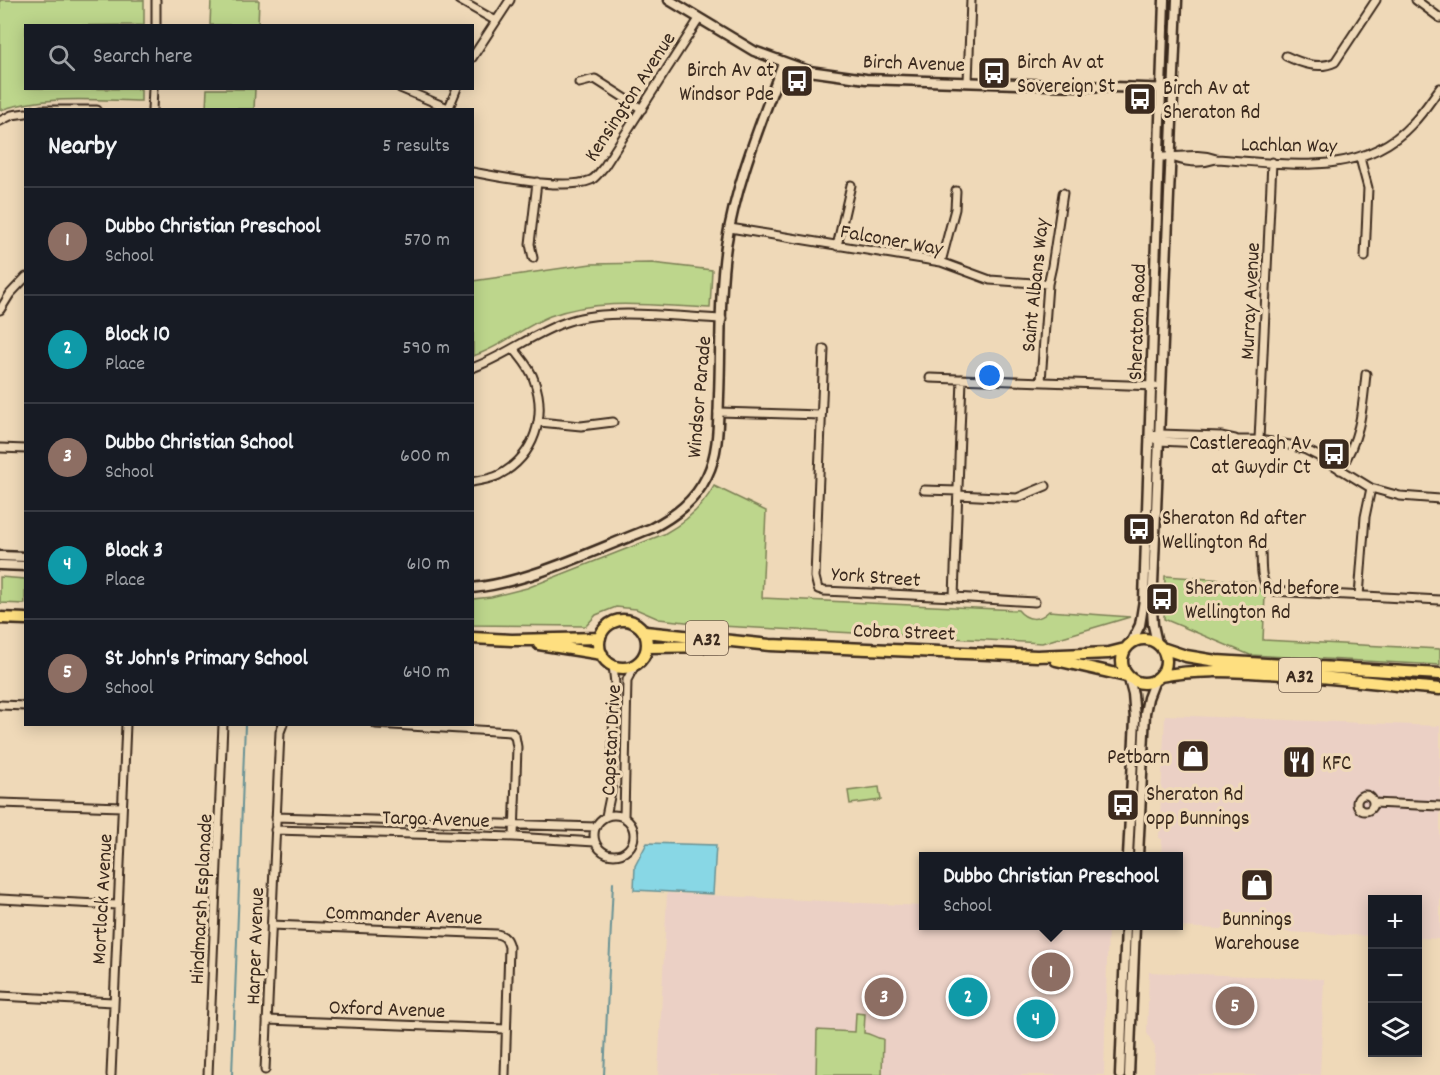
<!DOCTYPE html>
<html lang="en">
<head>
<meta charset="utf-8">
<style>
  :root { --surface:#171b24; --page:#242831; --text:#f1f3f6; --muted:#9ea1a6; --line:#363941; --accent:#db2777 }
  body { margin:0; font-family:Dekko,sans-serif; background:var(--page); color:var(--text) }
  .controls { position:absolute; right:18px; bottom:18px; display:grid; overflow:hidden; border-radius:0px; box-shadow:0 3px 15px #0003 }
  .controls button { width:54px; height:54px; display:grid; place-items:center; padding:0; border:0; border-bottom:2px solid var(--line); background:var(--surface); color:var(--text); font:30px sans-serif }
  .you { position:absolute; left:990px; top:376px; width:21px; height:21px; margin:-15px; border:4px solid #fff; border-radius:50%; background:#1a73e8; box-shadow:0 0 0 9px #1a73e833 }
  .badge { display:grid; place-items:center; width:39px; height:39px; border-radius:50%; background:var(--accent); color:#fff; font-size:20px; font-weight:700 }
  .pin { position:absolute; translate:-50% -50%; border:3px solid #fff; box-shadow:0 2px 6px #0006 }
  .popup { position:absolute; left:919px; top:852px; width:264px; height:78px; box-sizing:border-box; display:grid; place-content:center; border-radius:0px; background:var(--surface); filter:drop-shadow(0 2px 4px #0005); font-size:20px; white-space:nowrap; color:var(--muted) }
  .popup b { font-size:22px; color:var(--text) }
  .popup::after { content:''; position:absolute; left:50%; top:100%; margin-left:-12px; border:12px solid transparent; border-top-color:var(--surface) }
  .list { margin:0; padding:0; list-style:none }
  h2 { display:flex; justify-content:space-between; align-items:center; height:78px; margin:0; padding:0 24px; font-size:26px }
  h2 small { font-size:20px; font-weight:400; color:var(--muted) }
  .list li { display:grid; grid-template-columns:39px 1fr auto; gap:18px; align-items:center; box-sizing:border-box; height:108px; padding:0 24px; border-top:2px solid var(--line) }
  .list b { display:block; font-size:22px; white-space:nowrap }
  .list p { margin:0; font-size:20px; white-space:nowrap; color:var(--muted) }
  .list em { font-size:20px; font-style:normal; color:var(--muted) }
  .icon { flex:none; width:33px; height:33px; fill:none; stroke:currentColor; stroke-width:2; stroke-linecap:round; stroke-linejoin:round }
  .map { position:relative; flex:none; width:1440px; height:1075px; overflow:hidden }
  .search { position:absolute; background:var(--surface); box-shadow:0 3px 15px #0003; left:24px; top:24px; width:450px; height:66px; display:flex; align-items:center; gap:15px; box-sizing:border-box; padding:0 21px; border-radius:0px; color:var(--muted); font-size:22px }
  .panel { position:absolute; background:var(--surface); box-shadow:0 3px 15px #0003; left:24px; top:108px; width:450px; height:618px; border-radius:0px }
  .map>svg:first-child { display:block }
  .built { fill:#ebd0c5 }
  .green { fill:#bdd68c; stroke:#7c8055; stroke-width:1.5 }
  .water { fill:#88d7e5; stroke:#699295; stroke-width:1.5 }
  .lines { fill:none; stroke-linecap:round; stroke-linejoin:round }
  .stream { stroke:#699295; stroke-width:2 }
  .minor-casing { stroke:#3b2a1e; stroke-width:11 }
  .tertiary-casing { stroke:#3b2a1e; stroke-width:13 }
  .trunk-casing { stroke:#3b2a1e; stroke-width:15 }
  .minor { stroke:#efd9b8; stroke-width:7 }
  .tertiary { stroke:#efd9b8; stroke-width:8 }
  .trunk { stroke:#fedf80; stroke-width:10 }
  .labels { text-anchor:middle; stroke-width:6; stroke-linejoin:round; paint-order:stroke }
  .shield { fill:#efd9b8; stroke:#715e4c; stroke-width:1.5 }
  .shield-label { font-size:20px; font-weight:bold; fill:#3b2a1e }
  .poi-label { font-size:21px; fill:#3b2a1e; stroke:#efd9b8; text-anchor:start }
  .street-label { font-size:21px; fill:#3b2a1e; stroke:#efd9b8 }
</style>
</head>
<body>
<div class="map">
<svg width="1440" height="1075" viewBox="0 0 1440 1075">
  <rect width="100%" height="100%" fill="#efd9b8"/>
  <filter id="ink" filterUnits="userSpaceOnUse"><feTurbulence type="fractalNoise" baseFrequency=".0167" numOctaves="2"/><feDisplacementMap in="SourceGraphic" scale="12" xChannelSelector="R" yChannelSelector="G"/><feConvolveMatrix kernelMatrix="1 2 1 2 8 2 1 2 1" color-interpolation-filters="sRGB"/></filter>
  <g filter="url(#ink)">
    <path class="built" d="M1165 715 1440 726V939L1418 938V900H1372V936L1158 926H1178V856H1161L1162 839 1159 838Z
      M667 893 923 906 924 926H1108L1104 1075H658Z
      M1149 972 1324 979 1320 1075H1154L1155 1048 1147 1033Z"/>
    <path class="green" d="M0 0H144V25L26 26V88L141 89V101C92 100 48 95 0 110Z
      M211 0H259L258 25H210Z
      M207 89H255L254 109H206Z
      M652 263 712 270 710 308C657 306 600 297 550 316 523 327 501 347 473 356V281L591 264Z
      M714 486 766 511 762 598 1018 610C1027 621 1039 621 1049 611L1130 617 1042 643 721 626 659 619 636 609 616 607 596 615 586 626 473 625V599L491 597 527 588 664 534C686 522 702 508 714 486Z
      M1165 576 1254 582 1255 585 1265 595 1263 640 1440 649V665L1250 655 1164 619Z
      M0 577 25 579V604L0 603Z
      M879 787 881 800 850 804 848 791Z
      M856 1013 865 1014 864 1033C871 1033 874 1038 883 1039L882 1075H816L817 1030 855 1032Z"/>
    <path class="water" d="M647 843 716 845 713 894 634 890 635 866Z"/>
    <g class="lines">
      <path class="stream" d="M232 1075 245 724
        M604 1075 613 883"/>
      <defs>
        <path id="minor" d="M459 0 496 21
          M1416 0 1440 18
          M156 26V0
          M1286 56C1301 63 1319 70 1335 62L1376 0
          M472 58 510 0
          M968 82 971 0
          M579 83 595 79 642 109
          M400 88 448 108
          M41 110H97
          M152 110 153 88
          M448 110 457 88
          M0 121 12 115 26 113
          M1160 157C1181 158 1195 152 1216 159 1283 163 1361 179 1412 124 1423 113 1431 100 1440 88
          M1175 158C1189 163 1201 164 1216 159
          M1360 158 1368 188 1365 257
          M472 172C501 177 565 191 591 180 596 178 600 171 604 167L699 19
          M730 228 941 262 990 280 1048 284
          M837 246 851 185
          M533 258 530 244 537 182
          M941 262 955 209 956 191
          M0 310 10 294 26 277
          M824 349 815 577 818 589 824 591 954 597 962 379
          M472 368C506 356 534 332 569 321 611 308 677 317 722 319
          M930 378 1155 386
          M1041 381 1048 284 1052 266 1063 193
          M718 412 821 415
          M539 422 581 426 613 422
          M1154 435 1160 434 1221 436 1235 439
          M1150 437 1159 441 1221 444 1238 440H1259L1290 445 1306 450 1322 458 1371 488 1400 496 1440 499
          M1259 440 1272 162
          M0 448 26 449
          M1340 470C1361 436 1362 412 1366 374
          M472 482C481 480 492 479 499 475 535 456 547 416 534 380 531 369 521 358 514 349
          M924 490 958 491
          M958 495 1017 498 1046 486
          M1261 551C1262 565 1259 581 1271 591L1440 600
          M1359 596 1365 517 1371 488
          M954 597 1035 602
          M0 705 26 706
          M376 724 511 732 515 736 517 747 514 837
          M1357 803a8 8 0 1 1 16 0a8 8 0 1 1-16 0Z
          M0 803 122 807
          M1373 803 1440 806
          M594 835a20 20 0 1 1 40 0a20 20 0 1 1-40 0Z
          M606 816 611 792 615 684 613 665
          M276 817 596 827
          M624 817 627 680 635 665
          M275 830 514 837 595 842
          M0 899 117 905
          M271 925 497 934C505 936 507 939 509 947L505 1075
          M0 996 113 1002
          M267 1020 506 1029
          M265 1070 280 732 283 724
          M111 1075 126 724
          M208 1075 223 724"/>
        <path id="tertiary" d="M669 0 754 51 809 71 866 79 1175 89
          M0 556 26 557
          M0 565 26 566
          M472 588C531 582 596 549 652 528 675 516 695 501 707 476 719 452 718 422 719 396 721 346 719 295 726 246 736 182 761 123 783 63
          M1131 643 1140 625 1144 600 1164 0
          M1157 643 1153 625 1152 609 1177 0
          M1128 856 1135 719 1133 694 1129 679
          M1138 856 1145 713 1148 698 1155 680
          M1120 1075 1126 926
          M1129 1075 1135 926"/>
        <path id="trunk" d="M0 618 26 619
          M599 644a24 24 0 1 1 48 0a24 24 0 1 1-48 0Z
          M645 632 770 645 1037 656 1109 653 1125 649
          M472 638 512 640 600 638
          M1122 661a22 22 0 1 1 44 0a22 22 0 1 1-44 0Z
          M539 644 602 654
          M647 647 722 646
          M1162 648 1186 656 1216 661 1440 674
          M1056 660 1126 676
          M1160 676C1196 669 1230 671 1266 673 1324 676 1382 684 1440 689"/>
      </defs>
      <use href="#minor" class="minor-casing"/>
      <use href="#tertiary" class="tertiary-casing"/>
      <use href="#trunk" class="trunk-casing"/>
      <use href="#minor" class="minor"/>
      <use href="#tertiary" class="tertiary"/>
      <use href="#trunk" class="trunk"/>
    </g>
  </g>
  <defs>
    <symbol id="bus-square" viewBox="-11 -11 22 22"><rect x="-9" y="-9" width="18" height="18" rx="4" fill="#3b2a1e" stroke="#efd9b8"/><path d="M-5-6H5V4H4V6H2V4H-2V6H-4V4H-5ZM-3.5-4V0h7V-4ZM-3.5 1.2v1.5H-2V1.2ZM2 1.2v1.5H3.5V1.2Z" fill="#fff"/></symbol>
    <symbol id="shop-square" viewBox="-11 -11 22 22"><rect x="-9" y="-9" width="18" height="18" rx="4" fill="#3b2a1e" stroke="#efd9b8"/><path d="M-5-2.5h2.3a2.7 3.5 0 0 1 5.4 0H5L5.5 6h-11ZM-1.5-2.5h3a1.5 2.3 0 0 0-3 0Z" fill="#fff"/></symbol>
    <symbol id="restaurant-square" viewBox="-11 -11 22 22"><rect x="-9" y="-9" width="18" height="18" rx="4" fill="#3b2a1e" stroke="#efd9b8"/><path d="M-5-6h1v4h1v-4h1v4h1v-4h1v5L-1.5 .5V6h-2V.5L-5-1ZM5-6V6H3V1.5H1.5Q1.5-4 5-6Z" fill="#fff"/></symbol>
  </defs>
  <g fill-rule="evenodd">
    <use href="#bus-square" x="975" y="54" width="38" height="38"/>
    <use href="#bus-square" x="778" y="62" width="38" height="38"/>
    <use href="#bus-square" x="1121" y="80" width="38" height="38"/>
    <use href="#bus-square" x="1315" y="435" width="38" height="38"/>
    <use href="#bus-square" x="1120" y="510" width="38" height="38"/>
    <use href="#bus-square" x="1143" y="580" width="38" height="38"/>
    <use href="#shop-square" x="1174" y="737" width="38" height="38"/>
    <use href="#restaurant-square" x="1280" y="743" width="38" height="38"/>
    <use href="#bus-square" x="1104" y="786" width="38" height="38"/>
    <use href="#shop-square" x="1238" y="866" width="38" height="38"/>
  </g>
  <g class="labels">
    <g class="shield">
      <rect x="686" y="621" width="42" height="34" rx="4.5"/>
      <rect x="1279" y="658" width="42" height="34" rx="4.5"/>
    </g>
    <g class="shield-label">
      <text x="707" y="645">A32</text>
      <text x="1300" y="682">A32</text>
    </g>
    <g class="poi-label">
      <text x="1017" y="68">Birch Av at<tspan x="1017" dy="24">Sovereign St</tspan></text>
      <text x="774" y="76" text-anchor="end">Birch Av at<tspan x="774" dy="24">Windsor Pde</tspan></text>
      <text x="1163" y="94">Birch Av at<tspan x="1163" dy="24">Sheraton Rd</tspan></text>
      <text x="1311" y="449" text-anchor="end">Castlereagh Av<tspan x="1311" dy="24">at Gwydir Ct</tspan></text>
      <text x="1162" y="524">Sheraton Rd after<tspan x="1162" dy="24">Wellington Rd</tspan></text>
      <text x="1185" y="594">Sheraton Rd before<tspan x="1185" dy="24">Wellington Rd</tspan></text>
      <text x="1170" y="763" text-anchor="end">Petbarn</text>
      <text x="1322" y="769">KFC</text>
      <text x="1146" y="800">Sheraton Rd<tspan x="1146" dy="24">opp Bunnings</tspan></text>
      <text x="1257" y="925" text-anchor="middle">Bunnings<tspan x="1257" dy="24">Warehouse</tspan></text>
    </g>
    <g class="street-label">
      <text transform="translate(914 62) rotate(2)" y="7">Birch Avenue</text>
      <text transform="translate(629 96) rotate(-57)" y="7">Kensington Avenue</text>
      <text transform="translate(1289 144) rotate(1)" y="7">Lachlan Way</text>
      <text transform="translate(892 239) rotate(10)" y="7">Falconer Way</text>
      <text transform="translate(1034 285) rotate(-84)" y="7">Saint Albans Way</text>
      <text transform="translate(1249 301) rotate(-87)" y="7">Murray Avenue</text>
      <text transform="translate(1136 322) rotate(-88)" y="7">Sheraton Road</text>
      <text transform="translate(698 397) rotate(-85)" y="7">Windsor Parade</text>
      <text transform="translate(876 576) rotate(4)" y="7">York Street</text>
      <text transform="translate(904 631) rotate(2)" y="7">Cobra Street</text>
      <text transform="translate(610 740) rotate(-87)" y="7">Capstan Drive</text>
      <text transform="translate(436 818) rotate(2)" y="7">Targa Avenue</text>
      <text transform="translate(101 899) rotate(-87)" y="7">Mortlock Avenue</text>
      <text transform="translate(200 899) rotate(-87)" y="7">Hindmarsh Esplanade</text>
      <text transform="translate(404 914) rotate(2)" y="7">Commander Avenue</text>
      <text transform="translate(254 946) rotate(-88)" y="7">Harper Avenue</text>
      <text transform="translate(387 1008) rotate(2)" y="7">Oxford Avenue</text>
    </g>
  </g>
</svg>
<div class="controls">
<button>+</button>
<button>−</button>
<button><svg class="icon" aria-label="layers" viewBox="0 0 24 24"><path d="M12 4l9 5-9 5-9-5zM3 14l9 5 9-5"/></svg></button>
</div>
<div class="you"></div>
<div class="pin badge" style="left:1051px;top:972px;background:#8d6e63">1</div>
<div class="popup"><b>Dubbo Christian Preschool</b>School</div>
<div class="pin badge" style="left:968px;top:997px;background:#0f9aa8">2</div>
<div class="pin badge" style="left:884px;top:997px;background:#8d6e63">3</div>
<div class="pin badge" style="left:1036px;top:1019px;background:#0f9aa8">4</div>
<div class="pin badge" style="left:1235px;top:1006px;background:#8d6e63">5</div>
<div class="search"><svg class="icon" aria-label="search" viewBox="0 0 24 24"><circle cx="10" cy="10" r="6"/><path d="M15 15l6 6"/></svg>Search here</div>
<section class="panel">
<h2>Nearby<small>5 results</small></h2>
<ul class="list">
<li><span class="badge" style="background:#8d6e63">1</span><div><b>Dubbo Christian Preschool</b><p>School</p></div><em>570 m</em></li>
<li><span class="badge" style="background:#0f9aa8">2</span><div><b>Block 10</b><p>Place</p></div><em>590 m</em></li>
<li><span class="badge" style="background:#8d6e63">3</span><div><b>Dubbo Christian School</b><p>School</p></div><em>600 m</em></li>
<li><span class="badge" style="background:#0f9aa8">4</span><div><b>Block 3</b><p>Place</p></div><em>610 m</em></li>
<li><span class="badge" style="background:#8d6e63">5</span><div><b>St John's Primary School</b><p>School</p></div><em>640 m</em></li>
</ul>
</section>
</div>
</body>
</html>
